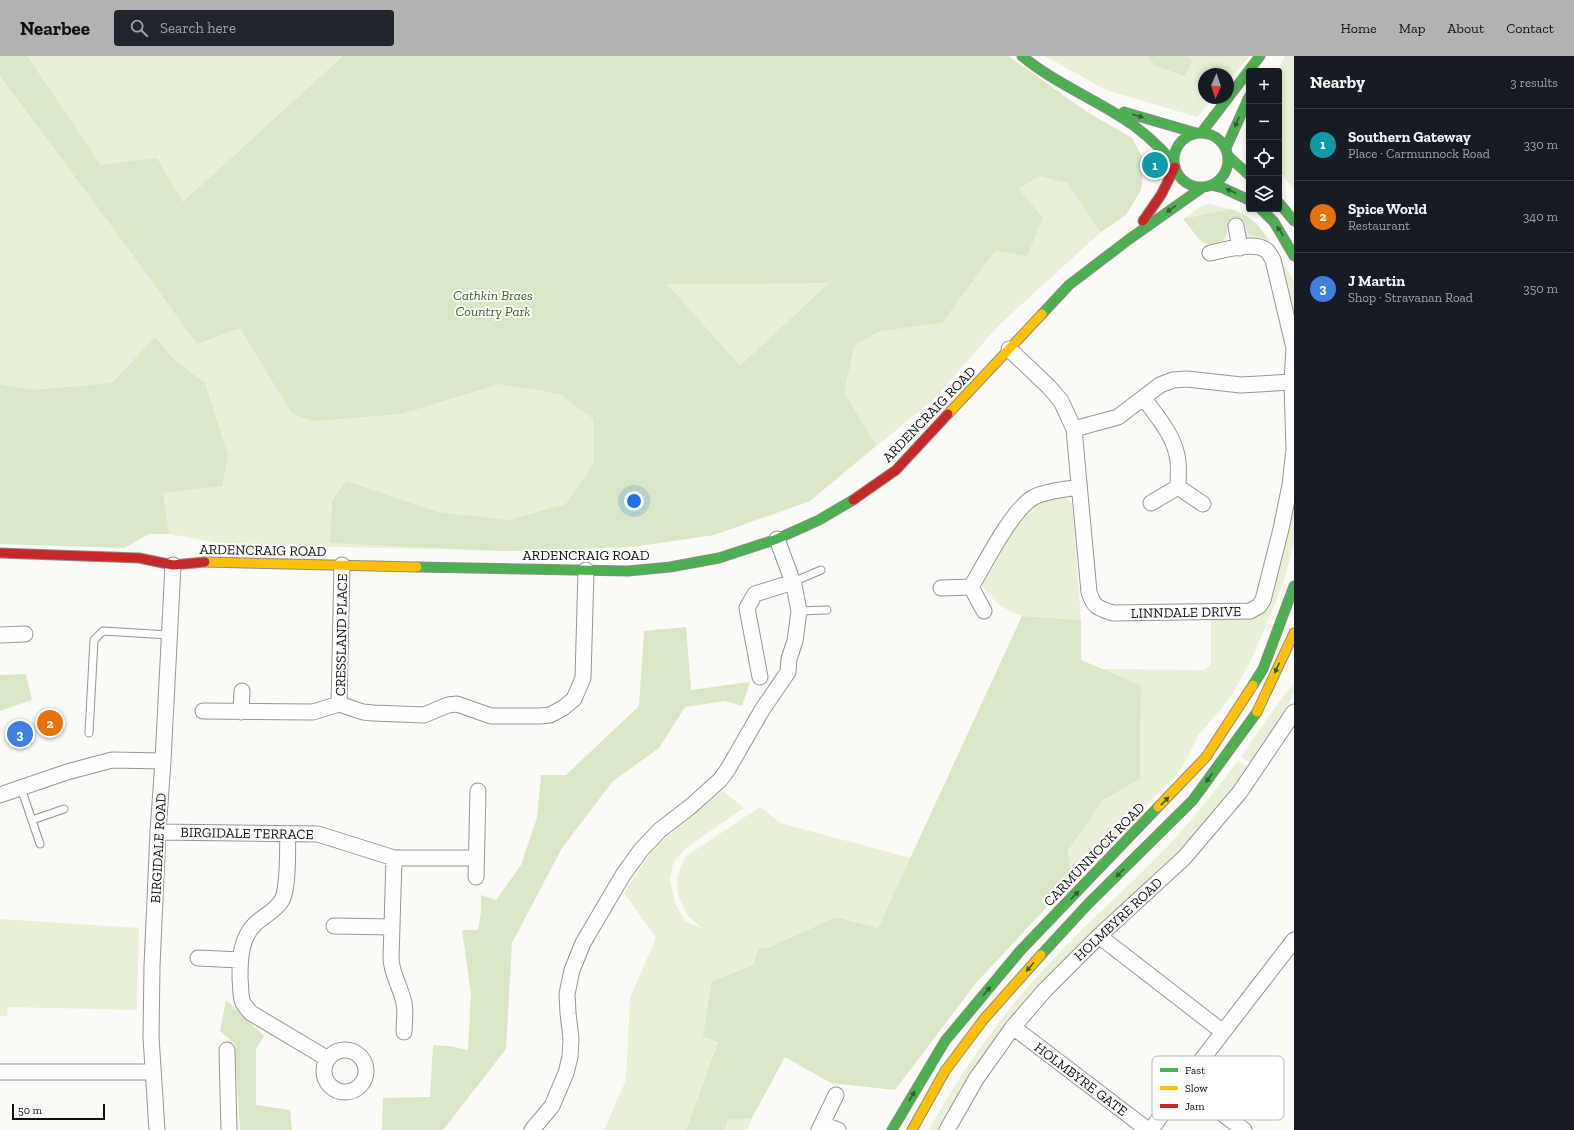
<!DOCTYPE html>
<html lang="en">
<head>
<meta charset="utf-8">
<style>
  :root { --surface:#171b24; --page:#20242c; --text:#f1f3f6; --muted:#9ea1a6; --line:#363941; --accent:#b1b2b2 }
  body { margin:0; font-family:"Zilla Slab",serif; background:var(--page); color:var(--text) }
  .controls { position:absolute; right:12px; top:12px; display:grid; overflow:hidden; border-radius:4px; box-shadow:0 2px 6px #0003 }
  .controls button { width:36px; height:36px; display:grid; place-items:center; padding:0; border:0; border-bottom:1px solid var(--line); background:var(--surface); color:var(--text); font:20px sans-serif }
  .compass { position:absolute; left:1198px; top:12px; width:36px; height:36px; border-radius:50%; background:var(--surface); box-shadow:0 2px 6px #0003; rotate:182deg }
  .scale { position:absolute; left:12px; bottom:10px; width:93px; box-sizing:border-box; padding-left:4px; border:2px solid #101010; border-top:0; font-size:11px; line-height:14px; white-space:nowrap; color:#101010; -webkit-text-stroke:3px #fff; paint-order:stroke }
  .you { position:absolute; left:634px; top:445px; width:14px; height:14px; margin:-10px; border:3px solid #fff; border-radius:50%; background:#1a73e8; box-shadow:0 0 0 6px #1a73e833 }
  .badge { display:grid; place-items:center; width:26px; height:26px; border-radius:50%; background:var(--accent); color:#fff; font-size:13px; font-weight:700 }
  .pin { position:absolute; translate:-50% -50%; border:2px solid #fff; box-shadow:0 1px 4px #0006 }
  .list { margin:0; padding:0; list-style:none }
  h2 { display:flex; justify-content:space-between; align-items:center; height:52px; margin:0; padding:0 16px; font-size:17px }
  h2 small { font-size:13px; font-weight:400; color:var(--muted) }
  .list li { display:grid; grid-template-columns:26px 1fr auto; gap:12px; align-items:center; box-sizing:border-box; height:72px; padding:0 16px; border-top:1px solid var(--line) }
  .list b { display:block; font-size:15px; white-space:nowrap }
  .list p { margin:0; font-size:13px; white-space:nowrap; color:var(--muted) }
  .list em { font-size:13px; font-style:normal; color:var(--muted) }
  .icon { flex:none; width:22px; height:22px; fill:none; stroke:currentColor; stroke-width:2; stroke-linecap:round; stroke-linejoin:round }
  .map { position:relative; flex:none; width:1294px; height:1074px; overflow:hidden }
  header { display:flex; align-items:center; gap:24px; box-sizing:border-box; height:56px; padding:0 20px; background:var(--accent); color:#111 }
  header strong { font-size:19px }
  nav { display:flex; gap:22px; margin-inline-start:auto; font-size:14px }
  .search { width:280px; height:36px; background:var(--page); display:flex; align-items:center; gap:10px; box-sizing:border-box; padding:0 14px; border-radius:4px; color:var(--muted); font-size:15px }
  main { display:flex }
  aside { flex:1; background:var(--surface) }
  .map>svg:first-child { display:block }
  .green { fill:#e8f0d8 }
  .forest { fill:#dae7c6; fill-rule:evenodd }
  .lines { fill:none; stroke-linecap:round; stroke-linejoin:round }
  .lane-casing { stroke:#969594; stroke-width:9 }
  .street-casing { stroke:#969594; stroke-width:17 }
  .fast-casing { stroke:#8c8c8a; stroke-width:11 }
  .slow-casing { stroke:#8c8c8a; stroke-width:11 }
  .jam-casing { stroke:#8c8c8a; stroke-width:11 }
  .lane { stroke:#fefefe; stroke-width:7 }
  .street { stroke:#fefefe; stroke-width:15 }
  .fast { stroke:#4caf50; stroke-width:9 }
  .slow { stroke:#ffc107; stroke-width:9 }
  .jam { stroke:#c62828; stroke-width:9 }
  .oneway { fill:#2e6030 }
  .labels { text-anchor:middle; stroke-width:4; stroke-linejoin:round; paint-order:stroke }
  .park-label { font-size:14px; font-style:italic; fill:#396424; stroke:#fff }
  .street-label { font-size:14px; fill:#101010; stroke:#fff }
  .key { fill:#fff; stroke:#b7b7b7; stroke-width:1 }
  .key-label { font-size:11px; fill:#101010 }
</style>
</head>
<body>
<header>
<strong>Nearbee</strong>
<div class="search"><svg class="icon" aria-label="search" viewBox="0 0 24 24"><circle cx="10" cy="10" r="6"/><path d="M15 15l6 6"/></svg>Search here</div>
<nav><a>Home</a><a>Map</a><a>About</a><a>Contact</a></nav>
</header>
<main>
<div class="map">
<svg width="1294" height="1074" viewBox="0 0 1294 1074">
  <rect width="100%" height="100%" fill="#fbfaf6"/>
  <path class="green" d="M0 0H1008L1087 56 1132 82 1144 104 1141 134 1126 159 1101 176 999 269 934 343 810 445 714 479 632 491 505 495 226 488 169 478H0Z
    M1045 0H1147L1149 3 1193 5 1188 0H1250L1228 25V18H1204V42H1213L1197 61 1106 34Z
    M1285 0H1294V134L1280 116 1279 112V15H1277Z
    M1210 148 1230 153 1183 163 1203 149Z
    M1242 167 1249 178 1269 184 1294 225V283L1279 206 1254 184 1246 181Z
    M1064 439 1072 448 1081 564 1022 560 1000 550 982 531 1022 458 1039 444Z
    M1294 443V488L1285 521 1273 553 1253 600 1233 637 1218 657 1198 679 1187 703 1177 718 1071 825 1068 795 1103 744 1140 723 1141 629 1103 613 1204 614 1211 608V564L1255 561 1268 547 1285 493Z
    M1294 627V637L1288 649 1252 708 1241 701 1273 654Z
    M1238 705 1249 712 1216 756 955 1046 938 1074H929C964 1010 1007 951 1057 899 1091 863 1128 831 1163 795 1190 767 1214 736 1238 705Z
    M722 734 744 752 687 791 674 805 670 823 675 847 685 865 703 873 688 860 678 840 677 821 685 801 760 751 780 767 911 802 878 872 836 861 770 891 758 893 753 909 712 925 718 985 686 1074H604L626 1024 630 942 656 882 624 837 653 793Z
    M0 863 139 872 137 954 8 951 7 960H0Z
    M752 1062 747 1074H725L728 1064Z"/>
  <path class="forest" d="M0 0H27L101 109 157 102 183 146 343 0H1008L1087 56 1132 82 1144 104 1141 134 1126 159 1101 176 1067 127 1039 120 1019 133 1043 162 1027 200 995 195 942 267 880 275 854 290 844 337 876 389 810 445 714 479 632 491 505 495 330 487 332 445 346 425 437 456 508 464 566 448 594 407 593 363 560 338 499 328 401 358 314 365 292 358 240 272 197 288 130 195 0 20ZM829 227 740 310 667 228Z
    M1147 0H1188L1193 5 1184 20 1156 10Z
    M1230 153C1250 159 1257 167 1269 184L1249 178 1242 167 1228 165 1227 176 1224 184 1209 189 1199 183 1183 163Z
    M155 281 175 305 205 327 228 400 222 430 163 437 169 478H149L124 492 0 488V328L34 334 112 327Z
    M1022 560 1081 564V604L1141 629 1140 723 1103 744 1068 795 1071 825 976 927 895 1034 831 1027 785 1001 752 1062 728 1064 725 1074H686L718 986 703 981 712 925 753 909 758 893 770 891 836 861 878 872Z
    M686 571 691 634 750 626 742 650 725 645 685 651 659 692 613 725 562 792 512 887 506 993 443 1074H382L383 1042 430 1041 433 989 449 990 468 994 471 938 462 874H478L481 856V839L496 844 521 809 537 762 541 719H566L639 650 644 575Z
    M26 618 32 644 0 655V619Z
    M226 944 264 980 256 993V1049L290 1054 292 1074H240L235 988 220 975Z"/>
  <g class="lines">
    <defs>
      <path id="lane" d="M793 526 821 514
        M799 555 827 554
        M89 677 94 584 103 575 169 579
        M21 732 40 788
        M32 764 64 753"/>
      <path id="street" d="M1236 170 1240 192
        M1009 293 1049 331 1061 345 1074 373 1089 536C1094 552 1098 552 1113 557L1250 555 1259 550 1263 544 1281 473 1290 429 1294 393 1292 326 1294 292 1273 204C1271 201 1269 196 1266 194 1254 185 1224 194 1210 197
        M1144 342C1157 361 1176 381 1178 406 1179 414 1178 423 1178 431L1151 447
        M1074 373 1118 361 1160 329 1173 324 1187 323 1241 329 1292 326
        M1178 431 1203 448
        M941 532 971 531
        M984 555 971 531C985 508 1012 453 1034 441 1048 434 1064 434 1079 431
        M0 579 25 578
        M760 621 747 552 755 538 793 526
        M339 648 342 509
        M203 655 313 656 339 648 363 656 373 657 424 659 448 649 457 648 491 660H540L550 659 563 652 574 643 583 622 586 514
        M241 656 242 635
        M0 739 67 716 112 704 163 705
        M158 776 318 778 394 802H476
        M288 778C287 795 289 830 282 844 276 855 263 860 255 868 240 883 240 904 240 923 241 930 240 940 243 947 245 950 248 954 251 957L328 1003
        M394 802 391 903C392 919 401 932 404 947 406 956 404 966 404 976
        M476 821 478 735
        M334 870 392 871
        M1099 880 1223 976
        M198 902 240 904
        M1013 971 1148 1074
        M324 1015a21 21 0 1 1 42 0a21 21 0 1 1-42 0Z
        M227 994 229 1074
        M0 1016H152
        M1183 1028 1244 1074
        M822 1068 838 1074
        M157 1074 151 981 152 910 158 776 163 705 173 509
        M532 1074 552 1050 566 1017 570 1001 571 983 568 957 567 938 572 914 583 887 623 819 641 794 660 774 691 750 720 724 728 713 762 654 788 616 789 603 795 585 799 555 794 529 777 483
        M819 1074 836 1039
        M947 1074 976 1023 1013 971 1045 934 1099 880 1184 802 1240 736 1294 656
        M1151 1074 1183 1028 1294 884"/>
      <path id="fast" d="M1022 0C1052 25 1088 40 1121 61 1141 73 1158 89 1174 107
        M1228 42 1260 0
        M1124 56 1196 77
        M1202 76 1228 42
        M1174 104a27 27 0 1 1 54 0a27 27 0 1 1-54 0Z
        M1226 92 1249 41
        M1228 100 1249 119
        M1211 129 1223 132 1249 144
        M1279 147 1294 165
        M1261 153 1274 166 1294 200
        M1042 258 1069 229 1128 184 1203 131
        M417 511 628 515 670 511 719 502 777 483 819 464 853 444
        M1253 629 1263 613 1294 530
        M1041 899 1088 848 1193 744 1257 656
        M892 1074 945 985 1020 895 1158 751"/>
      <path id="slow" d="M948 358 1042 258
        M205 506 417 511
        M1257 656 1294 577
        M1158 751 1206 701 1253 629
        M912 1074 945 1015 984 963 1041 899"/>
      <path id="jam" d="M1143 165 1161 139 1175 111
        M853 444 896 414 948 358
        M0 497 139 502 173 509 205 506"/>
    </defs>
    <use href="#lane" class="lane-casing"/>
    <use href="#street" class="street-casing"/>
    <use href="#fast" class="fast-casing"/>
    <use href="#slow" class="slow-casing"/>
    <use href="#jam" class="jam-casing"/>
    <use href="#lane" class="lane"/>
    <use href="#street" class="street"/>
    <use href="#fast" class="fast"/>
    <use href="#slow" class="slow"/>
    <use href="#jam" class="jam"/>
  </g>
  <defs><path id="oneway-solid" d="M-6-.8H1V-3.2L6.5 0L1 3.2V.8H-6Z"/></defs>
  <g class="oneway">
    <use href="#oneway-solid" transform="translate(1138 60) rotate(16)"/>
    <use href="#oneway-solid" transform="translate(1237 66) rotate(114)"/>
    <use href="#oneway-solid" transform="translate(1231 135) rotate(-155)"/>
    <use href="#oneway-solid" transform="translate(1171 153) rotate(145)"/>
    <use href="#oneway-solid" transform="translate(1280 175) rotate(-124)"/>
    <use href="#oneway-solid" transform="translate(1277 612) rotate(115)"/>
    <use href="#oneway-solid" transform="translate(1209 722) rotate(126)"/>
    <use href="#oneway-solid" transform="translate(1165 745) rotate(-46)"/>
    <use href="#oneway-solid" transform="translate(1120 817) rotate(135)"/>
    <use href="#oneway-solid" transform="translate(1075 839) rotate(-46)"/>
    <use href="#oneway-solid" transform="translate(1030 911) rotate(131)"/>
    <use href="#oneway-solid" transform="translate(987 935) rotate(-50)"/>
    <use href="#oneway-solid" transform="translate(912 1040) rotate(-59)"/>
  </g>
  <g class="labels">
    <g class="park-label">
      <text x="493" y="244">Cathkin Braes<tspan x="493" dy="16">Country Park</tspan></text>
    </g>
    <g class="street-label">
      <text transform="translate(929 358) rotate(-46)" y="5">ARDENCRAIG ROAD</text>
      <text transform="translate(263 494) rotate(1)" y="5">ARDENCRAIG ROAD</text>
      <text x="586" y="504">ARDENCRAIG ROAD</text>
      <text transform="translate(1186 556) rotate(-1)" y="5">LINNDALE DRIVE</text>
      <text transform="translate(341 579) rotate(-89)" y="5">CRESSLAND PLACE</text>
      <text transform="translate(247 777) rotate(1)" y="5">BIRGIDALE TERRACE</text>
      <text transform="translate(158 792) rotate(-87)" y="5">BIRGIDALE ROAD</text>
      <text transform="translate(1094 798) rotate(-46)" y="5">CARMUNNOCK ROAD</text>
      <text transform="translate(1118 863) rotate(-43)" y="5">HOLMBYRE ROAD</text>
      <text transform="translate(1081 1023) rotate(37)" y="5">HOLMBYRE GATE</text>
    </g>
  </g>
  <rect x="1152" y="1000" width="132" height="64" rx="6" class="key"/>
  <rect x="1160" y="1012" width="18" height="4" fill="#4caf50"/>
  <rect x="1160" y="1030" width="18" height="4" fill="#ffc107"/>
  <rect x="1160" y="1048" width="18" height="4" fill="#c62828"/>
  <g class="key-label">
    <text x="1185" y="1018">Fast</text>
    <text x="1185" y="1036">Slow</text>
    <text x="1185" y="1054">Jam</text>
  </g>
</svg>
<div class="controls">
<button>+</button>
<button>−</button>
<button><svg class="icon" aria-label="locate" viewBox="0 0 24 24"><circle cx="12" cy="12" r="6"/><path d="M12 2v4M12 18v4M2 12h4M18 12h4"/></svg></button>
<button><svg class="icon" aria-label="layers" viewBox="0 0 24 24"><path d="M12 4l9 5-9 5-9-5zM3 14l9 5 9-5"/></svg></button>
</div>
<svg class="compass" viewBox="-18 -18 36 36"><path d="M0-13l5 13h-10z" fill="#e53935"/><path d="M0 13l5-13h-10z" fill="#9ea1a6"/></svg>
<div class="scale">50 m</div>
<div class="you"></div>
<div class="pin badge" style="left:1155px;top:109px;background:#0f9aa8">1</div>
<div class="pin badge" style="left:50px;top:667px;background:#e8710a">2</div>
<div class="pin badge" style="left:20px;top:678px;background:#3f7fe0">3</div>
</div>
<aside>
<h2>Nearby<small>3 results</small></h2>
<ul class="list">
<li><span class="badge" style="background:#0f9aa8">1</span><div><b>Southern Gateway</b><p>Place · Carmunnock Road</p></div><em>330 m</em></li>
<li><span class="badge" style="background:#e8710a">2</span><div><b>Spice World</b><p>Restaurant</p></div><em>340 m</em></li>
<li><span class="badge" style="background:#3f7fe0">3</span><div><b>J Martin</b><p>Shop · Stravanan Road</p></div><em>350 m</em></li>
</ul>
</aside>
</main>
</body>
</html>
